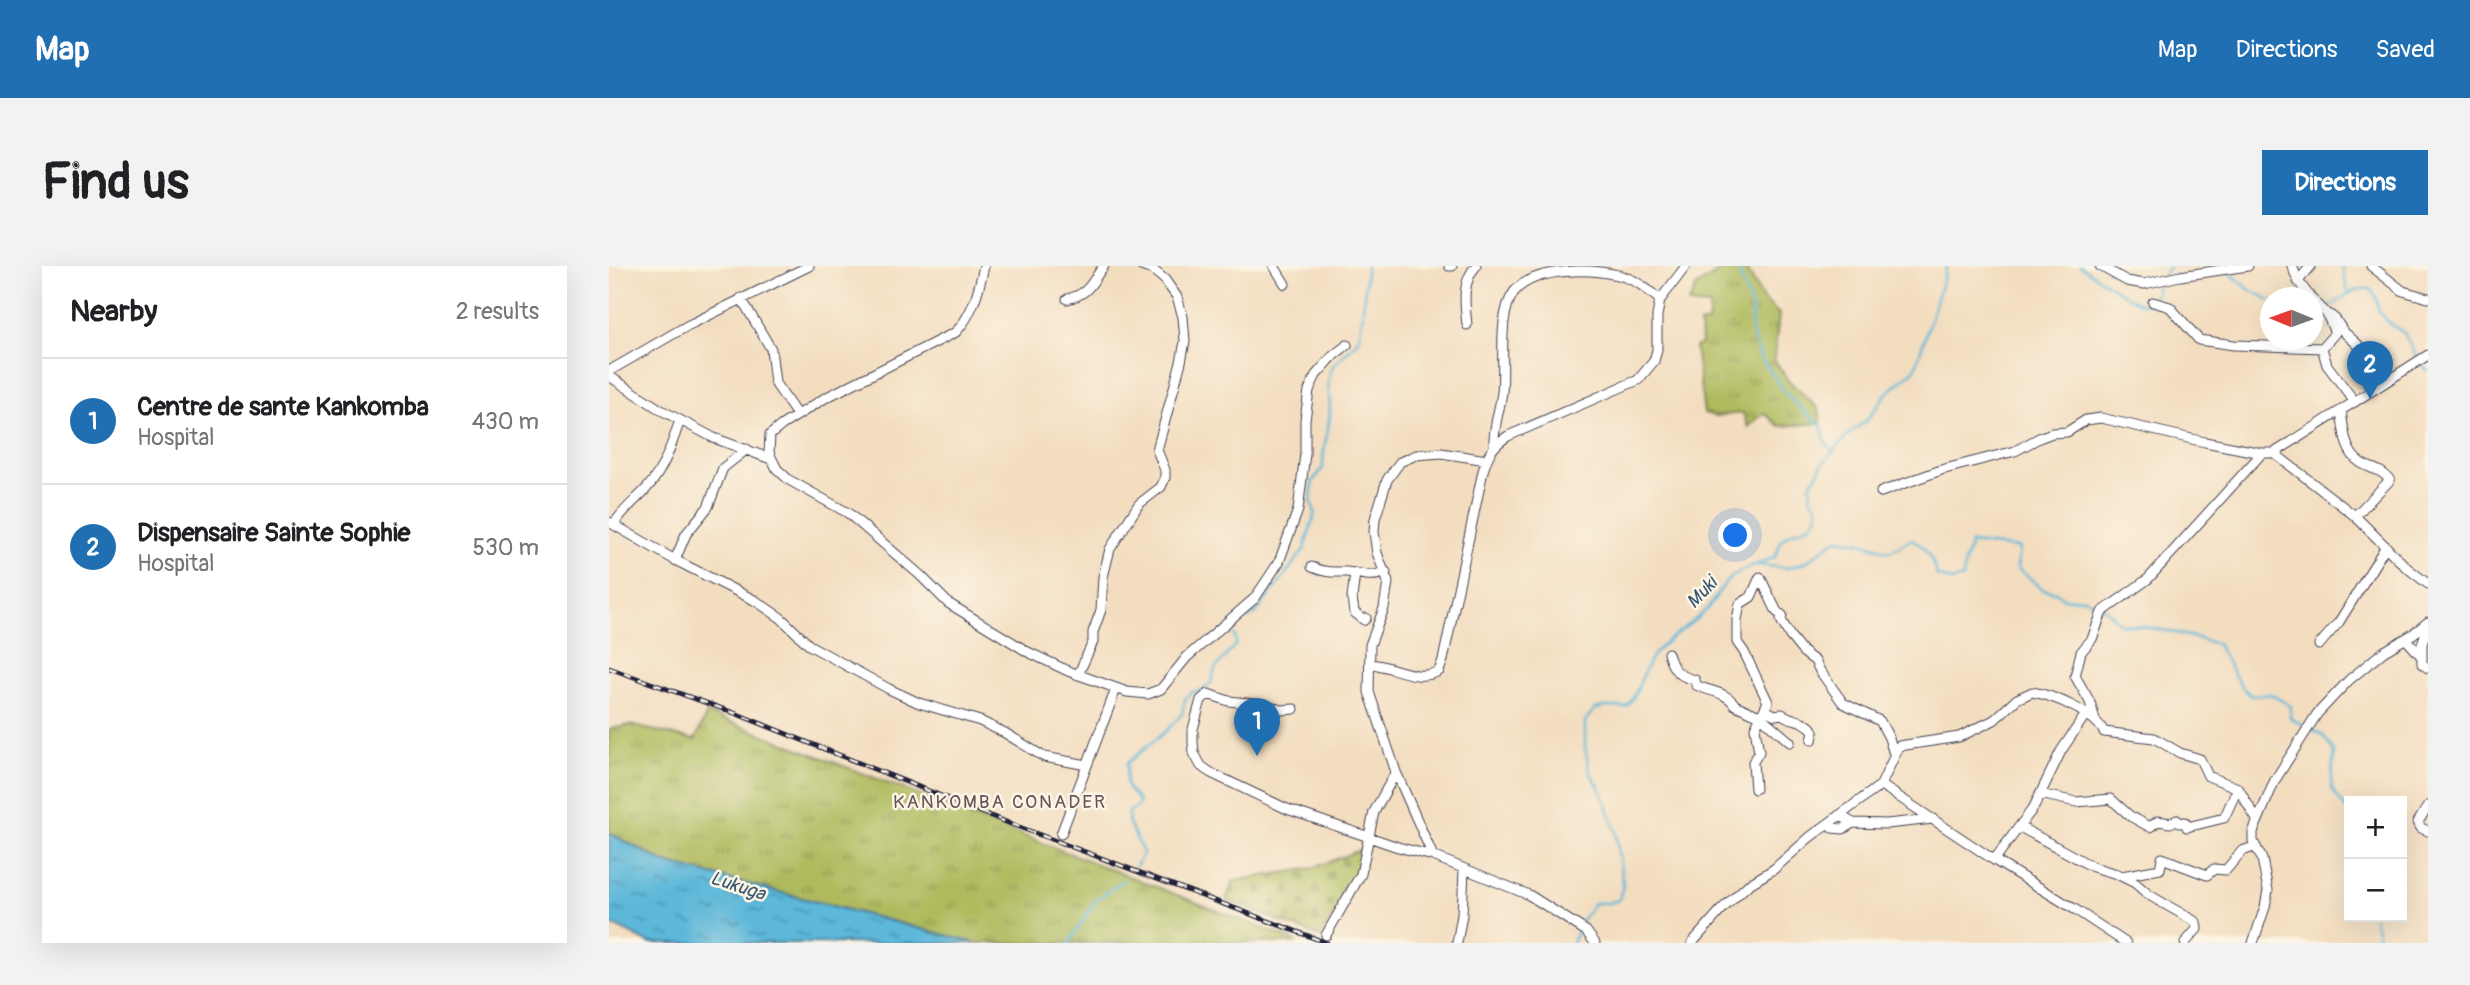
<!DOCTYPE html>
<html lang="en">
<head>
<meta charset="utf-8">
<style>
  :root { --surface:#fff; --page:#f2f2f2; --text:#202124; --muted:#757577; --line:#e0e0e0; --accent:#1f6fb2 }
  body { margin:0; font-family:Pangolin,sans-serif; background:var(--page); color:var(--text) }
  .controls { position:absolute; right:21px; bottom:21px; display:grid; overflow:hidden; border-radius:0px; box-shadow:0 7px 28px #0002 }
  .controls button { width:63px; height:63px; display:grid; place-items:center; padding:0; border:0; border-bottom:2px solid var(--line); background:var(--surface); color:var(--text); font:35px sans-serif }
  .compass { position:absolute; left:1651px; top:21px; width:63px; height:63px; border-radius:50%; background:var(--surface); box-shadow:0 7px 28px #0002; rotate:271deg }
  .you { position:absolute; left:1127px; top:270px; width:24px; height:24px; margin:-18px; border:5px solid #fff; border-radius:50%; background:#1a73e8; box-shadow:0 0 0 10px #1a73e833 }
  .badge { display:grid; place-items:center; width:46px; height:46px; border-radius:50%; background:var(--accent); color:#fff; font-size:23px; font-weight:700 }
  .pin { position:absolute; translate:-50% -58px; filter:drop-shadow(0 2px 4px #0008) }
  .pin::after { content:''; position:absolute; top:37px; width:24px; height:21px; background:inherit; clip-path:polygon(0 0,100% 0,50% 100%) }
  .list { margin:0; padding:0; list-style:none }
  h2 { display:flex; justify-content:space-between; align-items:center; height:91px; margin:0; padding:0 28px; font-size:30px }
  h2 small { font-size:23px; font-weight:400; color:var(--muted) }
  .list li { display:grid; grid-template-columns:46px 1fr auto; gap:21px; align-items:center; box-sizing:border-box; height:126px; padding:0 28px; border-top:2px solid var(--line) }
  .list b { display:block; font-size:26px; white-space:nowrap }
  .list p { margin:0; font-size:23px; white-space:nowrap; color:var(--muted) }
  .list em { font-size:23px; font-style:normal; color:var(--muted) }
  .map { position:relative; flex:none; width:1819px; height:677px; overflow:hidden; border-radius:0px }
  header { display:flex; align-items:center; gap:42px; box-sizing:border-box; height:98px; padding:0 35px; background:var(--accent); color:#fff }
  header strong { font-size:33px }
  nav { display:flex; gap:38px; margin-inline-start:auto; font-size:24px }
  .intro { display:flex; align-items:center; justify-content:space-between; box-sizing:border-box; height:168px; padding:0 42px }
  h1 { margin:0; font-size:49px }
  .button { padding:18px 32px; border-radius:0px; background:var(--accent); color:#fff; font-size:24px; font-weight:700 }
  main { display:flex; gap:42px; padding:0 42px }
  aside { flex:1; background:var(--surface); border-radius:0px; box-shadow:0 7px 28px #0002 }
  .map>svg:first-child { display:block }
  .grass { fill:url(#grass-tufts); stroke:#686e4c; stroke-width:2 }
  .cemetery { fill:url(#cemetery-stones); stroke:#686e4c; stroke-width:2 }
  .water { fill:url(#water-ripples); stroke:#3e6c8a; stroke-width:2 }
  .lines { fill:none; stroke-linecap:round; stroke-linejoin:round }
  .stream { stroke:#5bb7d9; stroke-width:2.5 }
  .street-casing { stroke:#413e4f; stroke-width:11 }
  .street { stroke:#fff; stroke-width:9 }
  .rail-casing { stroke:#22223b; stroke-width:5 }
  .rail { stroke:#fcf5e5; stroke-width:2.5; stroke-dasharray:8; stroke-linecap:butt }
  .labels { text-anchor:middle; stroke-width:5; stroke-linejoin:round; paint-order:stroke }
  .water-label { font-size:19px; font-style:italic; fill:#365672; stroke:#fcf5e5 }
  .neighbourhood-label { font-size:19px; letter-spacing:2px; fill:#675458; stroke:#fcf5e5 }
</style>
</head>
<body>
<header>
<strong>Map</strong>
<nav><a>Map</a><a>Directions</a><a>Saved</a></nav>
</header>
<div class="intro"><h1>Find us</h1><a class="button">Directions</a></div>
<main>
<aside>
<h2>Nearby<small>2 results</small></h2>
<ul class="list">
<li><span class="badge">1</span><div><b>Centre de sante Kankomba</b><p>Hospital</p></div><em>430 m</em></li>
<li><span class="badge">2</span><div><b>Dispensaire Sainte Sophie</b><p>Hospital</p></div><em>530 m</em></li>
</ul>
</aside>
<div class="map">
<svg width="1819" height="677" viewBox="0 0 1819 677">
  <defs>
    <pattern id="grass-tufts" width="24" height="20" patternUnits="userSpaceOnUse" patternTransform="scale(1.75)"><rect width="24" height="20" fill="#aeba5c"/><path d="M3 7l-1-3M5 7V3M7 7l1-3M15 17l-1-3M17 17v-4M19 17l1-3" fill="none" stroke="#8d974d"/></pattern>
    <pattern id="cemetery-stones" width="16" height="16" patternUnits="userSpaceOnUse" patternTransform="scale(1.75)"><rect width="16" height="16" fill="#aeba5c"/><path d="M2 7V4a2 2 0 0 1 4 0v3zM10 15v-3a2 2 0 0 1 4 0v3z" fill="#8d974d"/></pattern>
    <pattern id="water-ripples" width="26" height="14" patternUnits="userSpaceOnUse" patternTransform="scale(1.75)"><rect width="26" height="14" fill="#5bb7d9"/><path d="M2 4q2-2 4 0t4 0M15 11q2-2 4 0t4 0" fill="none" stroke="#4b94b1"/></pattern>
  </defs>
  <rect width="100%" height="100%" fill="#fcf5e5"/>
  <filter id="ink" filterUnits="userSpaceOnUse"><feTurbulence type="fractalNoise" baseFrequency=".0143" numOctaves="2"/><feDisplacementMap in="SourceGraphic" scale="14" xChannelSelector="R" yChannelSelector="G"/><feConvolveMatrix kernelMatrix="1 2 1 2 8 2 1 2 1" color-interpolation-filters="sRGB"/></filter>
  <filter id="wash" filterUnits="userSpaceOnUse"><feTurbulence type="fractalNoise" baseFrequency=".00686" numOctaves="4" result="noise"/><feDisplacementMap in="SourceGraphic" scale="28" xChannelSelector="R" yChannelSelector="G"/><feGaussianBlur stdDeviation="1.57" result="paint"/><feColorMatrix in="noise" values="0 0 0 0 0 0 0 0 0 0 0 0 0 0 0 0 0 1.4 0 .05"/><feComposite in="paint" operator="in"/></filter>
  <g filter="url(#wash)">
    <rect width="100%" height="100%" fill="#f3ddbf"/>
    <path class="grass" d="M1119 0H1136L1154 33 1170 48 1165 93 1179 114 1210 143 1212 157 1170 160 1155 147 1139 161 1134 147 1106 150 1095 147 1086 81 1092 78 1091 58 1099 57 1101 40 1079 38 1088 20Z
      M98 447 687 675V677H367L57 597 0 567V463L21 459 86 474Z"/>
    <path class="cemetery" d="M753 583 747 613 711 671 617 634 624 615 704 602Z"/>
    <path class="water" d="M0 567 57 597 367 677H41L0 657Z"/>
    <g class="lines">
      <path class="stream" d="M1128 0 1143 43 1142 66 1152 92 1179 130 1213 161 1216 175 1224 186
        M1471 0C1483 7 1525 37 1533 38 1537 38 1540 36 1544 36L1549 17
        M1733 0 1739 26
        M1621 7 1641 24 1661 34
        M1553 11 1561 0
        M1716 43C1734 35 1740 21 1761 23L1767 31 1770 45 1779 56 1795 67 1808 92
        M1812 97 1819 105
        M1149 299 1180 302 1197 296 1227 273 1251 276 1281 286 1303 273C1319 282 1323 293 1328 310L1343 315 1354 312 1356 296 1362 277 1410 282 1408 302 1434 323 1447 326 1455 333 1475 332 1496 343 1512 358C1546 361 1576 368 1608 378L1631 419 1642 430 1661 428 1682 440 1681 452 1713 469 1725 485 1722 522 1740 547
        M527 600 534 587 519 555 520 546 528 541 530 535C512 516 518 522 518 497L558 464 573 448 576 433 583 426 595 424 602 417 606 403 627 378 626 370 620 365 622 359 646 348 695 284 706 247 702 234 704 215 714 202C713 181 721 163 721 142 721 129 717 117 722 104 728 90 744 85 750 71 753 63 757 10 757 0
        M1765 651 1771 677
        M971 657 985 637H1000L1010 634 1014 619 1006 562 992 524 981 506 976 482V455L986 443 995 441H1017C1032 425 1032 405 1045 388 1059 371 1079 361 1095 346 1103 339 1108 328 1114 320 1127 303 1148 299 1166 291L1173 273 1182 267 1202 259 1209 248 1208 239 1202 232 1201 220 1214 197 1241 167 1258 154 1277 128 1306 103 1338 0
        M460 677 486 635 515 614
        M963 677 969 663"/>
    </g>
  </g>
  <g filter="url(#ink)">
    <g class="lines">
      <defs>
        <path id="street" d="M375 0C370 23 364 48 347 66L216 132 173 159 161 169 160 187 168 203 180 214 239 247 311 309 339 337 419 386 459 405 518 426 539 428 552 423 578 391 646 332 670 296 689 244 696 188V154L700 124 707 109 725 89 738 79
          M665 0 676 18
          M840 0H843
          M1491 0 1518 15 1535 18 1571 10 1639 0
          M1683 0 1689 15 1702 32
          M1762 0 1794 25 1819 32
          M1689 15 1702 0
          M132 32 162 83 166 117 188 149
          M458 33C482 27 481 17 495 0
          M1703 33 1718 48 1726 67 1713 82
          M1544 36 1561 41 1590 74 1625 79 1713 82 1718 99 1746 136
          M1718 48C1729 51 1729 61 1737 68 1754 83 1766 94 1780 113
          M858 59C856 38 852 17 867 0
          M0 105 78 60 200 0
          M0 110 52 144 105 172 162 193
          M1732 145C1735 164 1735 186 1752 197 1763 204 1771 202 1781 214L1746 250
          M885 179C884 161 891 143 893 126 896 97 888 50 905 26 926 0 992 1 1021 13 1032 17 1042 27 1051 34
          M1665 187 1746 250 1797 301 1819 318
          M1272 226 1332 204 1406 185 1430 172 1443 167 1458 166 1477 154 1492 152 1596 176 1653 187H1665L1819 89
          M0 256 66 294 147 335 172 352 200 379 280 423 310 437 371 455 396 467 435 491 478 499
          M5 258C14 244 26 235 38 222 55 203 63 178 71 154
          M66 294 77 268 99 241 114 202 138 183
          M703 301C716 307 724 306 737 306 754 307 759 313 777 306
          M746 307 743 332 745 346 755 354 757 352
          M1819 360 1813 378V398L1819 402
          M1797 373 1813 391
          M1710 379 1730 356 1777 280
          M1059 387C1063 403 1069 410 1086 414L1087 419C1100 426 1117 425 1126 439L1151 450 1181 476
          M762 398C785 400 808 417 830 405L834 394 874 205C879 188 883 180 899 170L1029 114 1045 95 1048 84V50L1051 34 1077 0
          M469 409 484 376V366L492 344 494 311 501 283 530 238 552 221 556 212V204L548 184 572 96 576 75 574 51 568 31 556 14 544 4 532 0
          M685 443 673 444 654 439 620 435 599 428 592 434 584 463V476L585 487 592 500 602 507 678 543 789 581 824 590 920 629 977 665 986 677
          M1156 444 1166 449 1173 448C1184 456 1193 451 1205 465L1203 474
          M1486 454 1481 436 1466 410 1472 386 1483 373 1493 346 1539 313 1653 187
          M1272 519 1385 594 1467 644 1517 677
          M1146 523 1144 496 1150 486 1146 462 1159 436 1135 386 1128 376V354L1131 338 1142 331 1151 311 1168 346 1173 349 1172 354 1181 370 1194 386 1206 395 1211 405 1234 437 1271 455 1280 472 1285 488
          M1431 528 1467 536 1502 533 1521 550 1541 561 1549 555 1561 557 1568 554 1570 557 1576 556 1578 561 1615 552 1629 522
          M1819 540 1809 556 1812 562 1819 565
          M1244 557 1278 558 1324 553
          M1219 558 1223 562 1234 563 1244 557 1230 549
          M1411 561 1484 601 1508 608 1526 617 1540 629 1587 656 1588 663 1576 677
          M452 568 507 423
          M824 590 787 506 760 426 761 379 775 342 779 316 768 287 765 266 766 253 778 214 791 196 807 189 832 187 878 194
          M1385 594 1425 541 1452 485 1477 448
          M1513 610 1551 603 1553 592 1598 609 1605 603 1617 604 1633 585 1645 581
          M717 669 752 608 765 546 787 506
          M848 677 853 649 855 604
          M1083 677 1113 643 1139 619 1165 603 1201 571 1272 519 1290 480 1350 471 1385 454 1408 433 1423 426C1443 429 1485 446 1495 466L1545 472 1571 487 1591 493 1599 510 1629 522 1648 554
          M1644 677 1656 641 1659 624 1653 593 1644 575V566L1666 514 1708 448 1740 414 1774 386 1804 368 1819 356"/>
      </defs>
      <use href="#street" class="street-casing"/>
      <use href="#street" class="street"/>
      <defs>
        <path id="rail" d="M0 402 128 448 402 558 718 677"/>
      </defs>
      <use href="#rail" class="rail-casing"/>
      <use href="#rail" class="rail"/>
    </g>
  </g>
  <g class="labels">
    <g class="water-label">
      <text transform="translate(1092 326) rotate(-47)" y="7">Muki</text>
      <text transform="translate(129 619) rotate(18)" y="7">Lukuga</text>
    </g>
    <g class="neighbourhood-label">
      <text x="391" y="542">KANKOMBA CONADER</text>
    </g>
  </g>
</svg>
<div class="controls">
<button>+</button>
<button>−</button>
</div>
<svg class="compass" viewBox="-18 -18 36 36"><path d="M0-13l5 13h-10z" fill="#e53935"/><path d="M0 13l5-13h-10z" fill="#757577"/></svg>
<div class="you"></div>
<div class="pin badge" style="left:648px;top:490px">1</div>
<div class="pin badge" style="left:1761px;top:133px">2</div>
</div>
</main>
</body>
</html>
